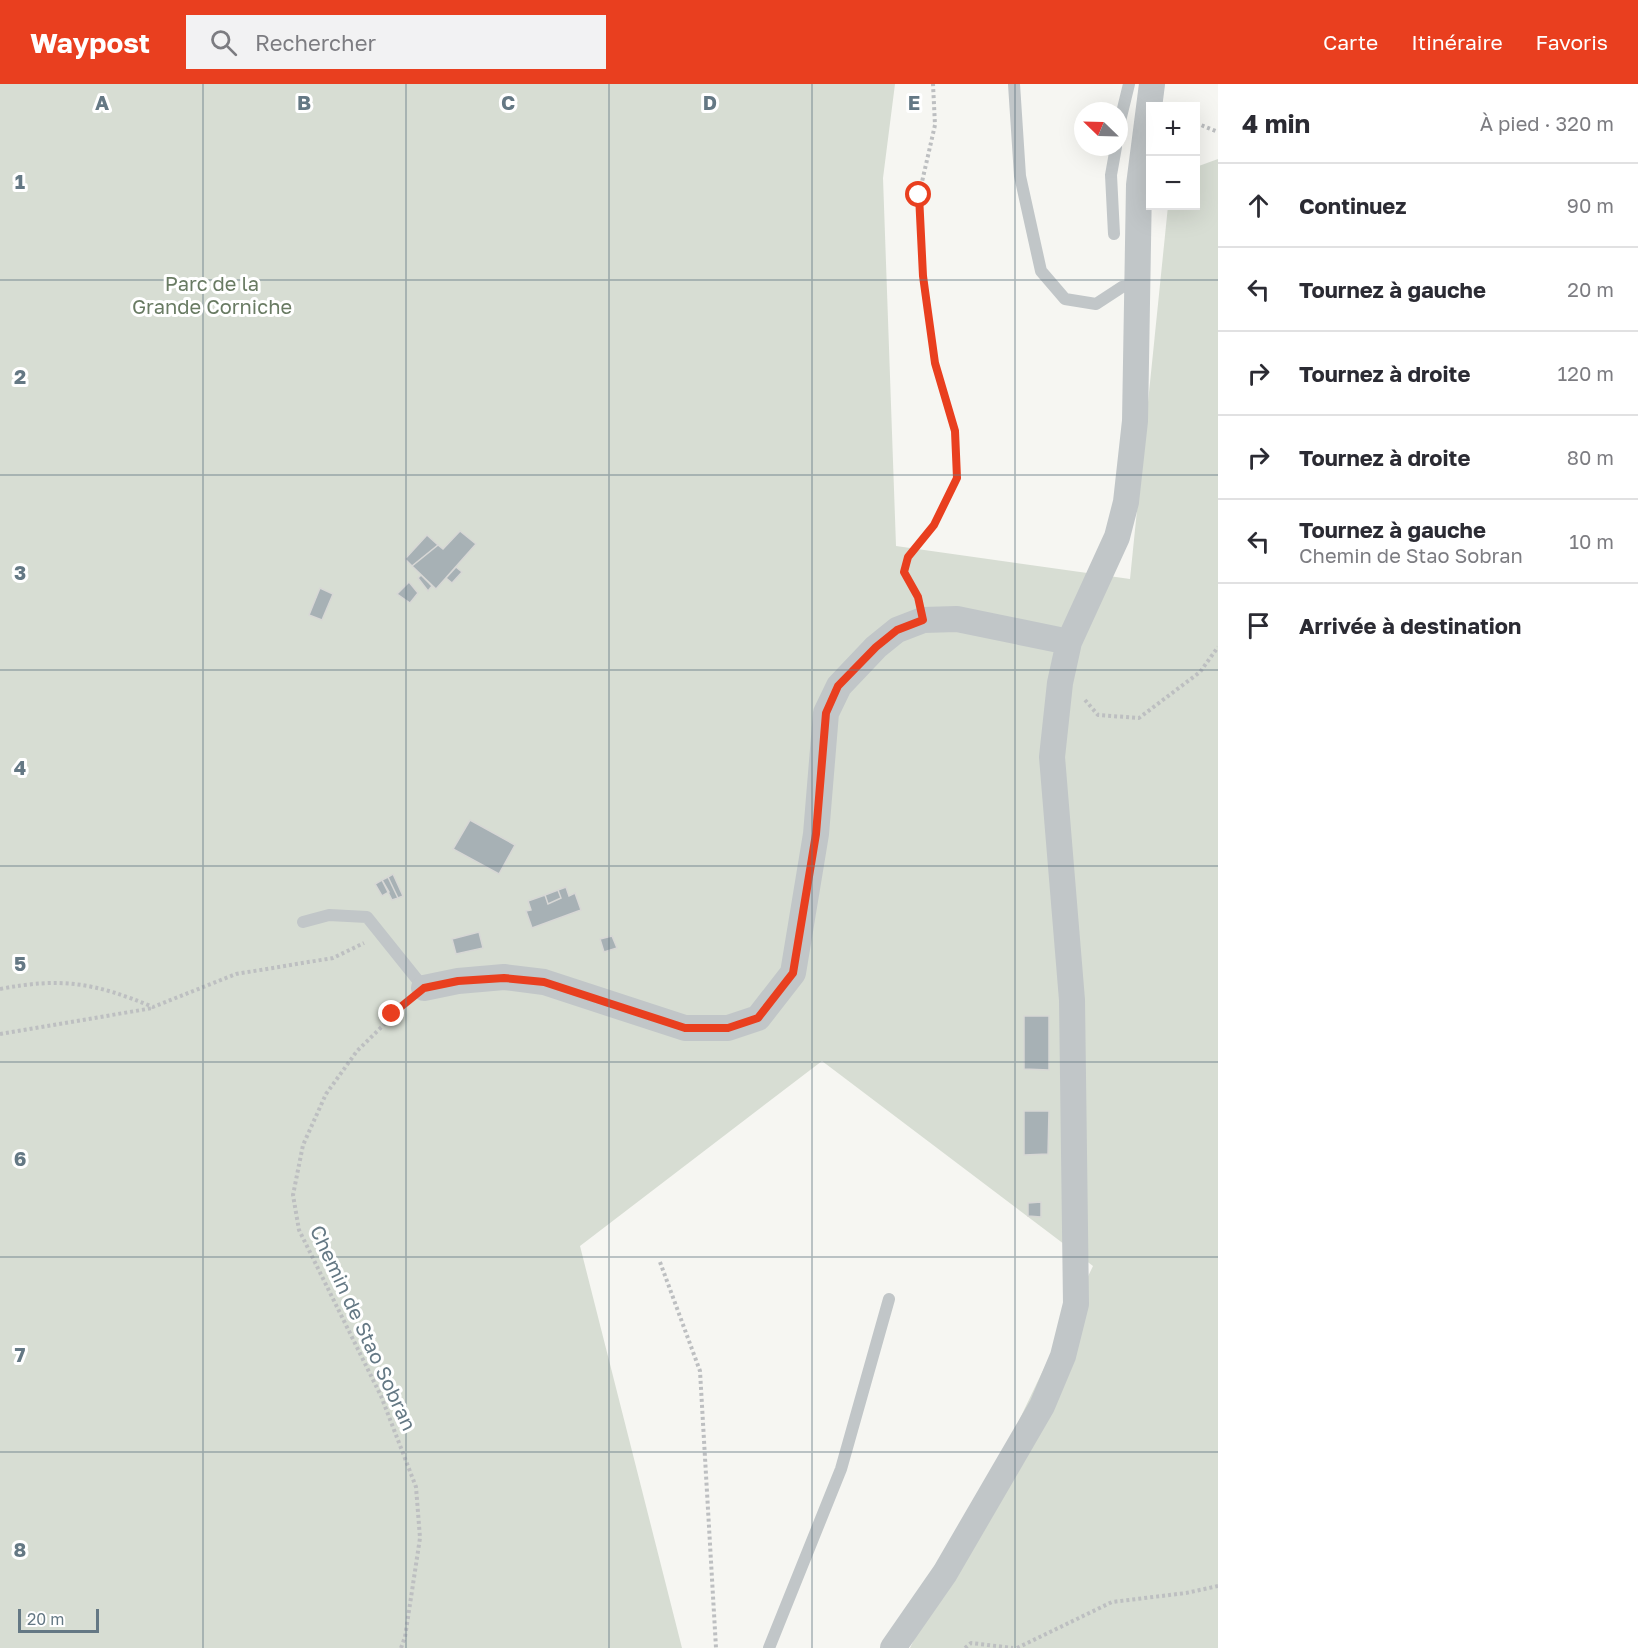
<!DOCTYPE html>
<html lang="fr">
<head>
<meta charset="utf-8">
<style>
  :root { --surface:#fff; --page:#f2f2f3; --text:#2b2b33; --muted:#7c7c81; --line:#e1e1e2; --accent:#e93f1f }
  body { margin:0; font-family:"Golos Text",sans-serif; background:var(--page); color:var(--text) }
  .controls { position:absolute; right:18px; top:18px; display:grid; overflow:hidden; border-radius:0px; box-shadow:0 6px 24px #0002 }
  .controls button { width:54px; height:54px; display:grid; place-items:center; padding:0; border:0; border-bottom:2px solid var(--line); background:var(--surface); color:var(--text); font:30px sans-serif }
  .compass { position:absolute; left:1074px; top:18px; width:54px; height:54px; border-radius:50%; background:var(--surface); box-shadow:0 6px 24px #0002; rotate:293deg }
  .scale { position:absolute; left:18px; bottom:15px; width:81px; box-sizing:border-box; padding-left:6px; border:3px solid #647884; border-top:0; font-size:16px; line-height:21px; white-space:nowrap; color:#647884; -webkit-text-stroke:4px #fff; paint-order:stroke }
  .stop { position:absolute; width:18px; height:18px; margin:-14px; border:4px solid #e93f1f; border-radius:50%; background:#fff }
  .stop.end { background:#e93f1f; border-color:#fff; box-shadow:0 2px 6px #0008 }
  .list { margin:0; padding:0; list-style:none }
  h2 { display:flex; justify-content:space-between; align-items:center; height:78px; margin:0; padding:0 24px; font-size:26px }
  h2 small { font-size:20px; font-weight:400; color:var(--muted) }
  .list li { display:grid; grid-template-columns:39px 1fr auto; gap:18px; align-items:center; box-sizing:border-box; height:84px; padding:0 24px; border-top:2px solid var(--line) }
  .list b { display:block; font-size:22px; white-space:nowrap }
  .list p { margin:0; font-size:20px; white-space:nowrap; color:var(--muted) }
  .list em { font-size:20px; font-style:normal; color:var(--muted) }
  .icon { flex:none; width:33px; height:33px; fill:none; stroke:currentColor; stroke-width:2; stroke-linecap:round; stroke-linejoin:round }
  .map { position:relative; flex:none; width:1218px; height:1564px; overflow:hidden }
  header { display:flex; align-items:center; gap:36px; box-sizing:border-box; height:84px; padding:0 30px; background:var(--accent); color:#fff }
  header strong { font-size:28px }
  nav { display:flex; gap:33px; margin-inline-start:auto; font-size:21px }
  .search { width:420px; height:54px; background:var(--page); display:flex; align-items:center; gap:15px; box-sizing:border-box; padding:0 21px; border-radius:0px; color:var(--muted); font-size:22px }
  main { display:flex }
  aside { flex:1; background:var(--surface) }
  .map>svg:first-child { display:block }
  .green { fill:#d7ddd3 }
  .building { fill:#a7b1b5; stroke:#d7d7d5; stroke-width:1.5 }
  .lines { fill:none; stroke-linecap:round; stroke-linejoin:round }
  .path { stroke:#bdbfc1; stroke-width:4; stroke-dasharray:3 3; stroke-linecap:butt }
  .service { stroke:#c1c6c8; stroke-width:12 }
  .minor { stroke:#c1c6c8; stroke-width:26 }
  .route { stroke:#e93f1f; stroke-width:8 }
  .grid { fill:none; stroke:#647884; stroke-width:1.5; stroke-opacity:0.55 }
  .labels { text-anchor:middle; stroke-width:6; stroke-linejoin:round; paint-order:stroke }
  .park-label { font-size:20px; fill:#697b63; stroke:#fff }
  .street-label { font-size:20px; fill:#647884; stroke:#fff }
  .grid-label { font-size:20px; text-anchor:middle; font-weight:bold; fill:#647884; stroke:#fff; stroke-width:6; stroke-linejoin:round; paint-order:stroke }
</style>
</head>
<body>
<header>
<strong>Waypost</strong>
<div class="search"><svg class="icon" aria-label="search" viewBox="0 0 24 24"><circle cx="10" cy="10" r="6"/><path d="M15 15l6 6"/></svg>Rechercher</div>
<nav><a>Carte</a><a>Itinéraire</a><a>Favoris</a></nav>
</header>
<main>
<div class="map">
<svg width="1218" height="1564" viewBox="0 0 1218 1564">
  <rect width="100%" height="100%" fill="#f6f6f2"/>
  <path class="green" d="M0 0H895L883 94 896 462 1130 495 1168 122H1196V83L1218 75V1564H910L1093 1182 822 977 580 1162 682 1564H0Z"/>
  <path class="building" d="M460 447 476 460 436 505 412 482 438 461 443 465Z
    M427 451 438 461 412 482 405 475Z
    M456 483 462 488 452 499 446 494Z
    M421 491 432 502 428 507 418 494Z
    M409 498 418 509 410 519 397 510Z
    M320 504 333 510 322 536 309 531Z
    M470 736 515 761 499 790 453 765Z
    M393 790 403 812 398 814 388 793Z
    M388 793 398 814 392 816 382 796Z
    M382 796 389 808 382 812 375 800Z
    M566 803 569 812 575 809 581 826 532 844 526 827 531 826 528 817 545 811 548 820 561 814 558 806Z
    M558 806 561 814 548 820 545 811Z
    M479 848 483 864 456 870 452 855Z
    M612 852 617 864 604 868 600 855Z
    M1024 932H1049V986L1024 985Z
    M1024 1027H1049L1048 1070 1024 1071Z
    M1041 1118V1133L1028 1132V1119Z"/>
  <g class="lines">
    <path class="path" d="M1196 39 1218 48
      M917 512 904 488 908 473 934 441 957 394 955 347 935 279 923 192 919 111 935 41 933 0
      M1085 616 1098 631 1139 634 1200 588 1218 563
      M0 905C62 893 95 899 153 923L236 890 333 874 364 859
      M0 950 153 924
      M660 1178 700 1287 716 1564
      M401 1564 405 1553 420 1454 416 1403 381 1312 299 1146 293 1111 303 1061 326 1010 357 967 405 920
      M965 1564 971 1559 1013 1564
      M1017 1564 1112 1518 1186 1509 1218 1502"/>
    <path class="service" d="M1014 0 1020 92 1041 187 1065 215 1096 220 1122 203 1137 202
      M1119 41 1129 0
      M1114 150 1111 91 1116 63
      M303 838 329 831 367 833 424 904
      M769 1564 841 1385 889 1215"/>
    <path class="minor" d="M424 904 458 897 504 893 544 898 685 944H728L758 934 793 889 816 750 826 629 839 602 876 563 897 546 923 536 957 535 1069 558
      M893 1564 945 1489 1042 1322 1063 1272 1076 1220 1072 916 1052 673 1060 599 1069 558 1117 453 1126 418 1135 337 1139 101 1152 0"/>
  </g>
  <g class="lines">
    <path class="route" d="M392 930 424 904 458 897 504 894 544 898 685 944H728L758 934 793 889 816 750 826 629 838 602 876 563 897 546 923 536 918 513 904 488 908 473 934 441 957 394 955 347 935 279 923 192 919 111"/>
  </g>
  <path class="grid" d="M203 0V1564M406 0V1564M609 0V1564M812 0V1564M1015 0V1564M0 196H1218M0 391H1218M0 586H1218M0 782H1218M0 978H1218M0 1173H1218M0 1368H1218"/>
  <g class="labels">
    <g class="park-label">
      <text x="212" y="207">Parc de la<tspan x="212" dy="23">Grande Corniche</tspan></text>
    </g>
    <g class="street-label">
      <text transform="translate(363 1244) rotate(65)" y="7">Chemin de Stao Sobran</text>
    </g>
  </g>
  <g class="grid-label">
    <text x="102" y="26">A</text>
    <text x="304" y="26">B</text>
    <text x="508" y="26">C</text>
    <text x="710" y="26">D</text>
    <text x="914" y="26">E</text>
    <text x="20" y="105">1</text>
    <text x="20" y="300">2</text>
    <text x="20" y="496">3</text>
    <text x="20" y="691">4</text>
    <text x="20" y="887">5</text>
    <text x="20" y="1082">6</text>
    <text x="20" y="1278">7</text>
    <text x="20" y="1473">8</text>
  </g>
</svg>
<div class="controls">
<button>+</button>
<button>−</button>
</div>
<svg class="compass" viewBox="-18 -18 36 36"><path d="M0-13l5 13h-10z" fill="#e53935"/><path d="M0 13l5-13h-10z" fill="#7c7c81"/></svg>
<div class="scale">20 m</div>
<div class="stop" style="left:919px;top:111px"></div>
<div class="stop end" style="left:392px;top:930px"></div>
</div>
<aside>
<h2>4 min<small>À pied · 320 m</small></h2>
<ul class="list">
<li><svg class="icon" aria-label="ahead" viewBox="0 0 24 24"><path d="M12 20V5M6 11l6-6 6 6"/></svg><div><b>Continuez</b></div><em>90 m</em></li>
<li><svg class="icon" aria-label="left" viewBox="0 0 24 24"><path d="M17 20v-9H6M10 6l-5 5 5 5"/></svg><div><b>Tournez à gauche</b></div><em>20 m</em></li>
<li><svg class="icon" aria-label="right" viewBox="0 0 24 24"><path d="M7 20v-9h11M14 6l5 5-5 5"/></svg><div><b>Tournez à droite</b></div><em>120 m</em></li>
<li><svg class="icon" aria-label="right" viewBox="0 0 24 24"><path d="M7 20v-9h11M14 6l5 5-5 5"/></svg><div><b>Tournez à droite</b></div><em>80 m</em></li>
<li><svg class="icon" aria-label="left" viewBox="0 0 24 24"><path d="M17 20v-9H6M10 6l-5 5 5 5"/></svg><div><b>Tournez à gauche</b><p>Chemin de Stao Sobran</p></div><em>10 m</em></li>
<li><svg class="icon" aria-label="arrive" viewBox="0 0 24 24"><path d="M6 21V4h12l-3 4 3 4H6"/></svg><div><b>Arrivée à destination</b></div></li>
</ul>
</aside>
</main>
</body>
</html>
